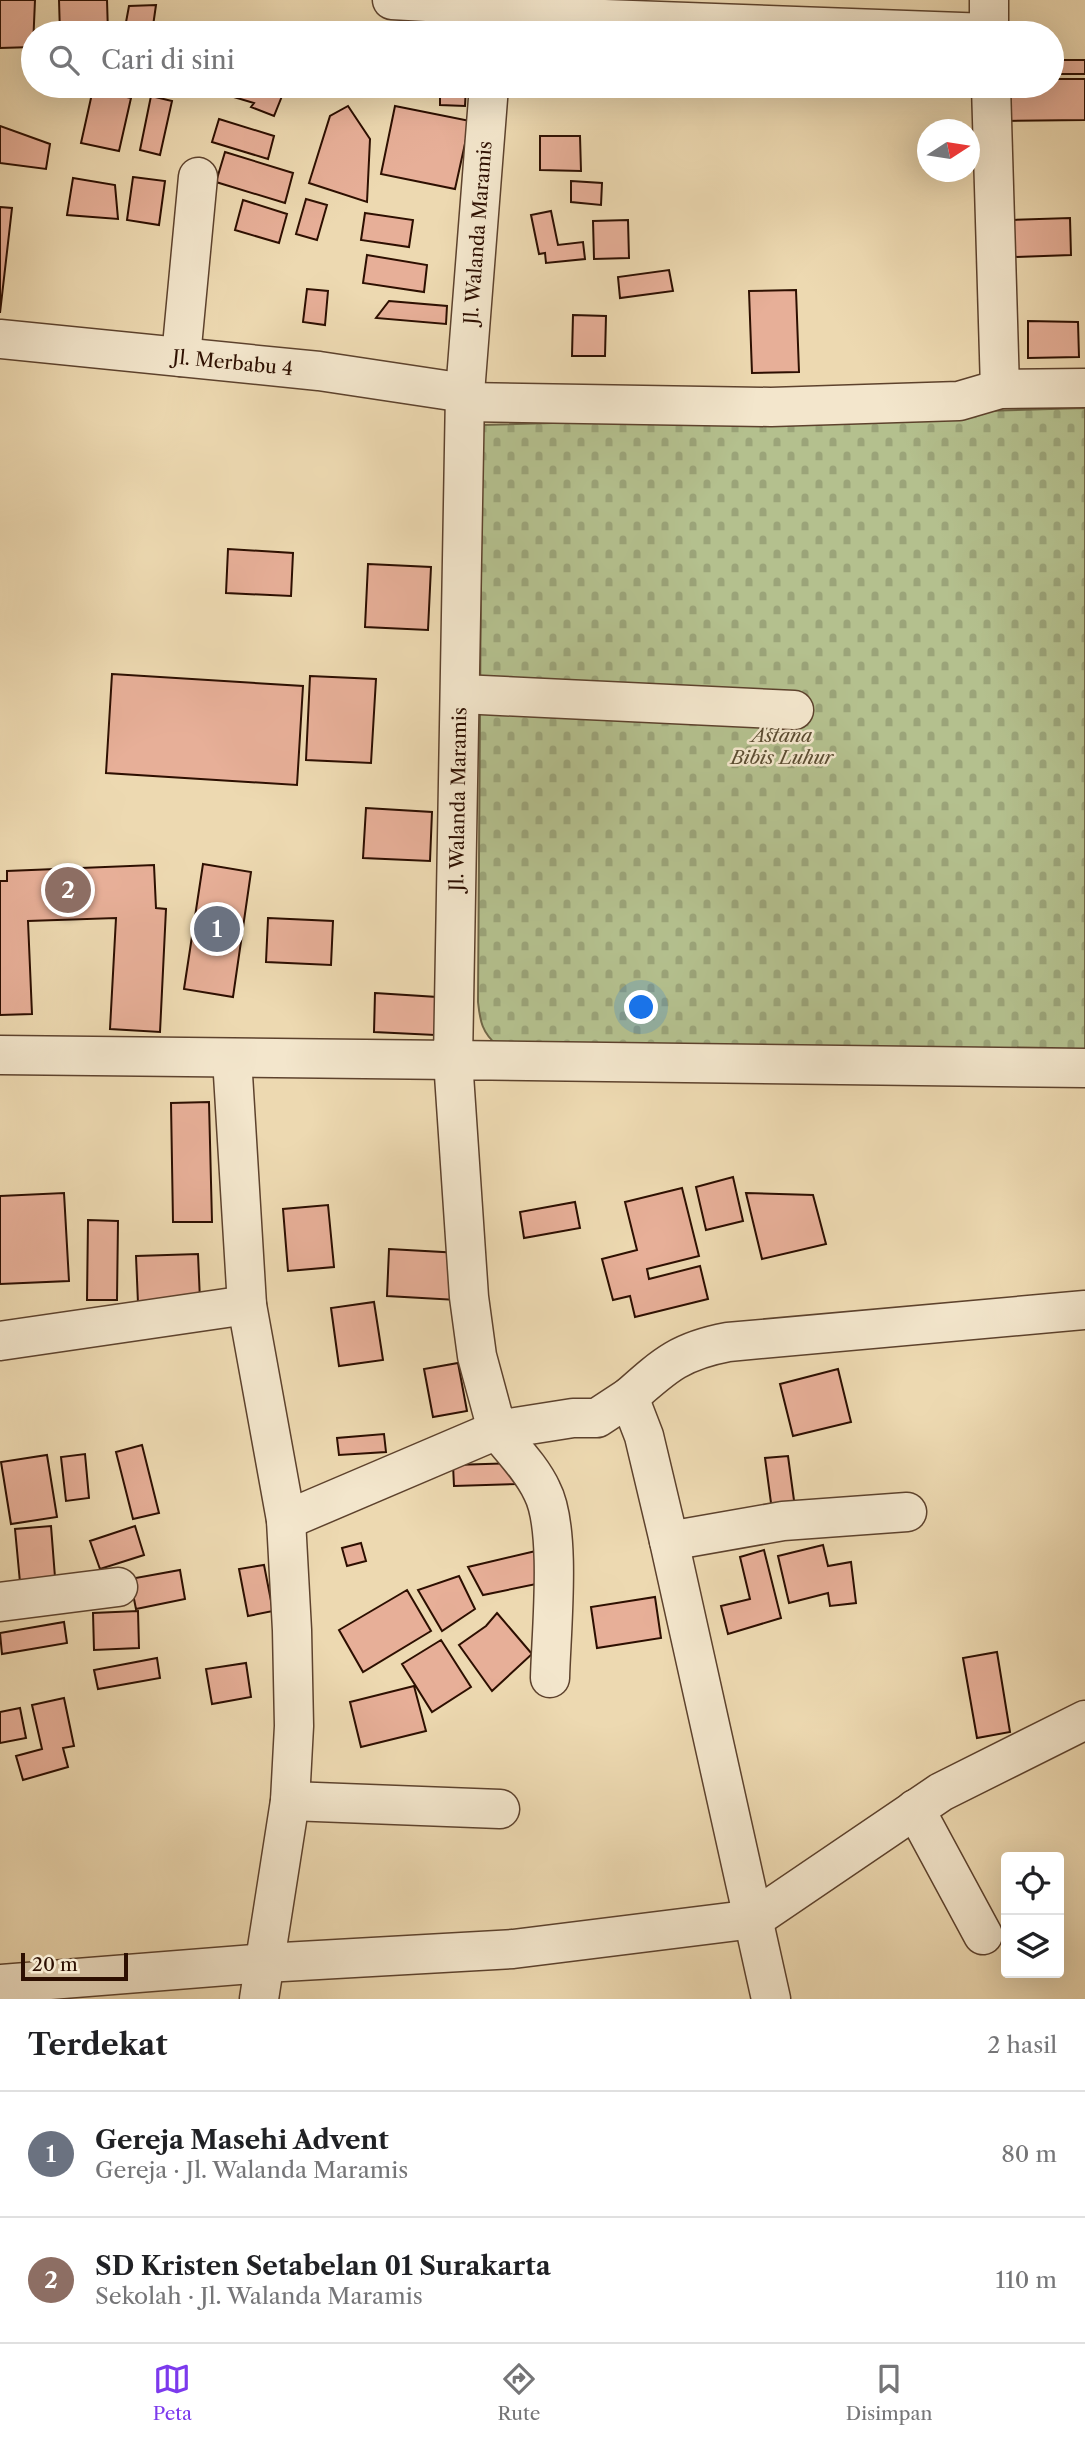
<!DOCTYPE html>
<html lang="id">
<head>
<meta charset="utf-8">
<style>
  :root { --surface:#fff; --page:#f2f2f2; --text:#202124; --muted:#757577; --line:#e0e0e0; --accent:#7c3aed }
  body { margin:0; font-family:"Libre Caslon Text",serif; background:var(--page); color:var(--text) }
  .controls { position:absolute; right:21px; bottom:21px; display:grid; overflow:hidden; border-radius:7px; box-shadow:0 7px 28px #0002 }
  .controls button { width:63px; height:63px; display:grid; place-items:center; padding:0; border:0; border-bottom:2px solid var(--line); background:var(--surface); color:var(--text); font:35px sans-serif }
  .compass { position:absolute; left:917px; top:119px; width:63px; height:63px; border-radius:50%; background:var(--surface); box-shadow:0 7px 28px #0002; rotate:78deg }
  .scale { position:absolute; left:21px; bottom:18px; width:107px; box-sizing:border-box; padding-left:7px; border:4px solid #2d0f01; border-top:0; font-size:19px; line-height:24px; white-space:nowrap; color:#2d0f01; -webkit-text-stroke:5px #f3e6cc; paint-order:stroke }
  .you { position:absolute; left:642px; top:1008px; width:24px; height:24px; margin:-18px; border:5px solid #fff; border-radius:50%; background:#1a73e8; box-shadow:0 0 0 10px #1a73e833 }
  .badge { display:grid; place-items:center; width:46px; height:46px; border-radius:50%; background:var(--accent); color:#fff; font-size:23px; font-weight:700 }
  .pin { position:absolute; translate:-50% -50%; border:4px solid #fff; box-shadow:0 2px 7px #0006 }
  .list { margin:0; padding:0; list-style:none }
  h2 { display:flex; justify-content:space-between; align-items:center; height:91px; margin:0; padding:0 28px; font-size:30px }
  h2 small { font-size:23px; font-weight:400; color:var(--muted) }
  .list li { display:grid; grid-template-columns:46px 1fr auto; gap:21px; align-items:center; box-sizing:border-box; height:126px; padding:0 28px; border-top:2px solid var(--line) }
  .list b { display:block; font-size:26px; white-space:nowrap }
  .list p { margin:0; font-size:23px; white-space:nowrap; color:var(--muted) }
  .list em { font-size:23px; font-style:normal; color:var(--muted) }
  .icon { flex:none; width:38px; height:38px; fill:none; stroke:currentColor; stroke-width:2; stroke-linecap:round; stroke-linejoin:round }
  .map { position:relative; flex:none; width:1085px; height:1999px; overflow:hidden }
  .search { position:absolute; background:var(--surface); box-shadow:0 7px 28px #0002; left:21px; right:21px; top:21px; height:77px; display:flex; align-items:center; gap:18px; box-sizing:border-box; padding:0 24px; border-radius:38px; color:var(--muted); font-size:26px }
  .sheet { height:343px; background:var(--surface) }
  nav { display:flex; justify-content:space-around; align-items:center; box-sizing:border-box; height:98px; border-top:2px solid var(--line); background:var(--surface); font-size:19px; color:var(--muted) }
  nav a { display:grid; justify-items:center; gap:4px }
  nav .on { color:var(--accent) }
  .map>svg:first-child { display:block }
  .cemetery { fill:url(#cemetery-stones); stroke:#706848; stroke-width:2 }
  .building { fill:#e7af98; stroke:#2d0f01; stroke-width:2 }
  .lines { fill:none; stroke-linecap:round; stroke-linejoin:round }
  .minor-casing { stroke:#5d422d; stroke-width:41 }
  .minor { stroke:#f3e6cc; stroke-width:38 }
  .labels { text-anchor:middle; stroke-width:5; stroke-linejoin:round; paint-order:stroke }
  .street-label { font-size:19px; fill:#2d0f01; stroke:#f3e6cc }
  .park-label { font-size:19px; font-style:italic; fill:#5c4d32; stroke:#f3e6cc }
</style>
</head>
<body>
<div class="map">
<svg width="1085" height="1999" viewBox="0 0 1085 1999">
  <defs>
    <pattern id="cemetery-stones" width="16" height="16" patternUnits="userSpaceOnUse" patternTransform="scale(1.75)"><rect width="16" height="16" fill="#b4c08e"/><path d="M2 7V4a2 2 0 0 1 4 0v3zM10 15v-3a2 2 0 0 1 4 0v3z" fill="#9ba479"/></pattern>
  </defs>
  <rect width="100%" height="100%" fill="#edd9b1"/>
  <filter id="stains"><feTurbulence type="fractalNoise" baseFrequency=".00286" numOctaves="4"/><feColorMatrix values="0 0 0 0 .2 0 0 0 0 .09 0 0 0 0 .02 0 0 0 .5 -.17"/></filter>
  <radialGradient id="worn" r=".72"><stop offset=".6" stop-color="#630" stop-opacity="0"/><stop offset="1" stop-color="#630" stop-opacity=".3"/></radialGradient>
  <path class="cemetery" d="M1085 408V1053L498 1046C482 1033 480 1021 478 1002L482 425Z"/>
  <path class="building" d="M0 0H35L33 47 0 48Z
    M59 0H107L108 33H60Z
    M156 5 152 33H124L129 6Z
    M1052 60H1085V74H1052Z
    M1052 79H1085V120L1005 121 1004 86H1052Z
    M219 86H286L274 116 251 107 254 103 217 92Z
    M440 86H466L465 106 440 105Z
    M93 89 131 98 119 151 81 143Z
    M151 96 172 101 160 155 140 150Z
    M348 106 370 139 367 202 309 183 330 116Z
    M395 106 470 121 455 189 381 174Z
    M219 119 274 136 268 159 212 142Z
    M0 126 50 144 46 169 0 163Z
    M540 136H580L581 171 540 170Z
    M225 152 293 173 285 203 216 182Z
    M133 177 165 181 159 225 127 220Z
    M73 178 115 185 118 219 67 215Z
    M571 181 602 183 601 205 571 202Z
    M306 199 327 205 317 240 296 234Z
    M243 200 287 214 279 243 235 230Z
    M0 207 12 208 0 313Z
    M551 211 558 245 583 242 585 259 546 263 545 253 539 254 531 215Z
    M365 213 413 220 409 247 361 240Z
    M1070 218 1071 255 1013 257 1012 220Z
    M628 220 629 258 594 259 593 221Z
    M367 255 427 265 424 292 363 283Z
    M669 270 673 291 620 298 618 277Z
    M307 289 328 291 325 325 303 322Z
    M796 290 799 372 752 373 749 291Z
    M389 301 447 306 446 324 376 318Z
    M573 315 606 316 605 356H572Z
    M1028 321 1078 322 1079 357 1028 358Z
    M228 549 293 553 291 596 226 593Z
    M368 564 431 567 428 630 365 627Z
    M112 674 303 686 297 785 106 773Z
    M310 676 376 679 371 763 306 760Z
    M366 808 432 812 430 861 363 858Z
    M203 864 251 872 233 997 184 989Z
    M154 865 156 908 166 909 160 1032 110 1029 116 918 28 921 32 1014 0 1015V881H7V871Z
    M268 918 333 921 331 965 266 962Z
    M375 993 437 997 435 1035 374 1032Z
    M209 1102 212 1222H173L171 1103Z
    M733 1177 743 1221 706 1230 696 1187Z
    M682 1188 699 1256 647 1269 649 1279 700 1266 708 1299 635 1317 630 1296 613 1300 602 1259 637 1250 625 1202Z
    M64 1193 69 1281 0 1284V1196Z
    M746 1193 813 1195 826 1244 762 1259Z
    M575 1202 580 1228 524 1238 520 1212Z
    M328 1205 334 1267 288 1271 283 1209Z
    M88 1220 118 1221 117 1300H87Z
    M389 1249 460 1253 457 1300 387 1296Z
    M198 1254 200 1300 138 1303 136 1256Z
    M374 1302 383 1360 339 1366 331 1308Z
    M458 1363 467 1411 433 1417 424 1369Z
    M838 1369 851 1422 793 1436 780 1384Z
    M384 1434 386 1452 339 1455 337 1438Z
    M142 1445 159 1513 133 1519 116 1452Z
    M85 1454 89 1498 66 1501 61 1457Z
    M47 1455 57 1517 11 1524 1 1462Z
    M788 1456 796 1515 773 1518 765 1458Z
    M516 1463 517 1484 454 1486 453 1465Z
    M51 1526 56 1590 21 1593 15 1529Z
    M135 1526 144 1555 100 1569 90 1541Z
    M361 1543 366 1561 347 1566 342 1548Z
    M823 1545 828 1566 851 1562 856 1603 830 1606 828 1593 789 1603 778 1556Z
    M540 1550 546 1582 483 1595 468 1567Z
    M764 1550 781 1618 728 1634 721 1606 750 1599 740 1557Z
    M264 1565 273 1611 248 1616 239 1569Z
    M180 1570 185 1599 136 1609 130 1579Z
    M459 1576 475 1609 442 1631 418 1590Z
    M407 1590 431 1631 363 1672 339 1630Z
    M655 1597 661 1638 597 1648 591 1607Z
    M138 1611 139 1648 94 1650 93 1613Z
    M497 1613 532 1654 492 1691 459 1645 486 1626Z
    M64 1622 67 1643 2 1654 0 1633Z
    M441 1640 471 1687 432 1712 402 1664Z
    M997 1652 1010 1732 977 1738 963 1658Z
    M157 1658 160 1678 98 1689 94 1670Z
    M246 1663 251 1697 212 1704 206 1669Z
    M414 1686 426 1731 361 1747 350 1702Z
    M64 1698 74 1746 63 1748 68 1767 23 1780 16 1756 42 1749 32 1705Z
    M20 1708 26 1738 0 1743V1712Z"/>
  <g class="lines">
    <defs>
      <g id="minor">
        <path d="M392 0 496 6"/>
        <path d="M989 0V33"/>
        <path d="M495 15 989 33"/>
        <path d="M991 86 1000 389"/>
        <path id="s1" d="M0 339 319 371 465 393"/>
        <path d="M181 357 198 177"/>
        <path d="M465 402 771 407 959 401 1000 389 1085 388"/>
        <path d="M461 694 794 710"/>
        <path id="s2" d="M0 1055 453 1060 465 393 489 86"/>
        <path d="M232 1058 247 1305 286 1520 292 1630 294 1726 290 1801 259 1999"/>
        <path d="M0 1341 247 1305"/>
        <path d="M629 1397C665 1365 680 1351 728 1342L1085 1310"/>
        <path d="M286 1520 497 1430C512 1449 532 1469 542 1491 562 1529 551 1633 550 1678"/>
        <path d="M669 1541 783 1521 907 1512"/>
        <path d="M0 1602 118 1587"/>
        <path d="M290 1801 500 1809"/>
        <path d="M915 1809 983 1935"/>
        <path d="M0 1984 265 1963 513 1949 754 1919 941 1792 1085 1720"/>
        <path d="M771 1999 669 1541 644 1436 629 1397 597 1418H573L497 1430 477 1356 469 1297 453 1060 1085 1068"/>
      </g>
    </defs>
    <use href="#minor" class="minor-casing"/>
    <use href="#minor" class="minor"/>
  </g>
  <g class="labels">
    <g class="street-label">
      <text dy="7" stroke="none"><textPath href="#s2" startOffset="1281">Jl. Walanda Maramis</textPath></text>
      <text dy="7" stroke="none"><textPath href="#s1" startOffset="234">Jl. Merbabu 4</textPath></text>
      <text dy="7" stroke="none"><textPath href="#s2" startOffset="714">Jl. Walanda Maramis</textPath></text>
    </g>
    <g class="park-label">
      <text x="782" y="742">Astana<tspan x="782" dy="22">Bibis Luhur</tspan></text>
    </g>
  </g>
  <rect width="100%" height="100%" filter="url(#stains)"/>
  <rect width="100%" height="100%" fill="url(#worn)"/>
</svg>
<div class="controls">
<button><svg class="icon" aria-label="locate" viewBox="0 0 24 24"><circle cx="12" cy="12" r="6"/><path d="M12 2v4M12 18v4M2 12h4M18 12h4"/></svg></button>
<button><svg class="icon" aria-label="layers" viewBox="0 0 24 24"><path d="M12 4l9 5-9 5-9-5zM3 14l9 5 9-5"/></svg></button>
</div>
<svg class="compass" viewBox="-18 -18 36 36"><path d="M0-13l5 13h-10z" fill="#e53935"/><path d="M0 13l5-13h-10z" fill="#757577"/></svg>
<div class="scale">20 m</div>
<div class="you"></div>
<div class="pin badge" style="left:217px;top:929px;background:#6b7280">1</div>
<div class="pin badge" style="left:68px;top:890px;background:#8d6e63">2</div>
<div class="search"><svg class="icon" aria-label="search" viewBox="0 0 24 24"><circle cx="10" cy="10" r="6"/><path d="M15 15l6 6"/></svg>Cari di sini</div>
</div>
<section class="sheet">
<h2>Terdekat<small>2 hasil</small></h2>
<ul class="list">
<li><span class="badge" style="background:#6b7280">1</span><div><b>Gereja Masehi Advent</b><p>Gereja · Jl. Walanda Maramis</p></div><em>80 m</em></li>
<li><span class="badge" style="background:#8d6e63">2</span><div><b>SD Kristen Setabelan 01 Surakarta</b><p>Sekolah · Jl. Walanda Maramis</p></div><em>110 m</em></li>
</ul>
</section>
<nav>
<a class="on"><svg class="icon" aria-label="map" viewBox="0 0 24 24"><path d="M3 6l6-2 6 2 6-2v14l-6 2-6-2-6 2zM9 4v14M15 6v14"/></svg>Peta</a>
<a><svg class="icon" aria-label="directions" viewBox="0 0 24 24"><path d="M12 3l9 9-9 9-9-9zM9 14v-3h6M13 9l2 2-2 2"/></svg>Rute</a>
<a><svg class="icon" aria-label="saved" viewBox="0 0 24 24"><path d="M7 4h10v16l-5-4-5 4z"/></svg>Disimpan</a>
</nav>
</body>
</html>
